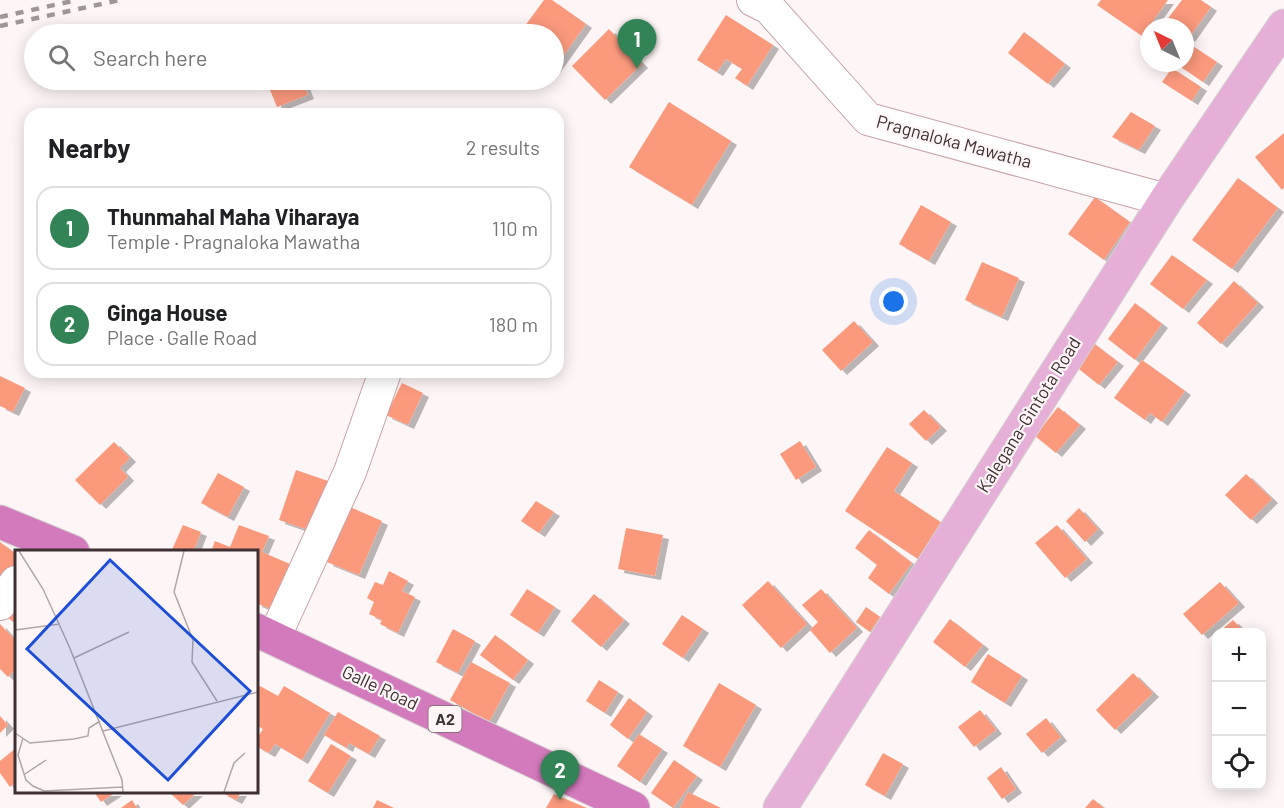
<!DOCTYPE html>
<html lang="en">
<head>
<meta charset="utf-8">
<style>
  :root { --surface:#fff; --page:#f2f2f2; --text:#202124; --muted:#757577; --line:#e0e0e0; --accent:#328456 }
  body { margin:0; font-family:Barlow,sans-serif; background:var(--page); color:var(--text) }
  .controls { position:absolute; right:18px; bottom:18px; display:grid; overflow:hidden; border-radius:12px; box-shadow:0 3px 15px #0003 }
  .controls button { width:54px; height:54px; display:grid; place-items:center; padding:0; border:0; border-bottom:2px solid var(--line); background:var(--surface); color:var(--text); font:30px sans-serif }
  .compass { position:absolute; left:1140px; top:18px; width:54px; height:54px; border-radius:50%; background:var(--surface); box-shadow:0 3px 15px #0003; rotate:317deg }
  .you { position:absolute; left:894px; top:302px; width:21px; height:21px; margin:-15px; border:4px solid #fff; border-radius:50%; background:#1a73e8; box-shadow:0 0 0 9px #1a73e833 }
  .badge { display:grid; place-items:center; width:39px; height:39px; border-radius:50%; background:var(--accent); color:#fff; font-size:20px; font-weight:700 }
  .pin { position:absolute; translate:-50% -50px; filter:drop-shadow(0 2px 3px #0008) }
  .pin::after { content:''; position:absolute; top:32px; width:21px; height:18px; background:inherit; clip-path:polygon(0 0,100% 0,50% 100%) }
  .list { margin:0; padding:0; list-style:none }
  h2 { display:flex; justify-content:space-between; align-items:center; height:78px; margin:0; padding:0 24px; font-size:26px }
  h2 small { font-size:20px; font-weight:400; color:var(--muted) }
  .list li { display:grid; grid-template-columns:39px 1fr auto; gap:18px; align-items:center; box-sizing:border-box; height:84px; margin:0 12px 12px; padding:0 12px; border:2px solid var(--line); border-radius:18px }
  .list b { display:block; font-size:22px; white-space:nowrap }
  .list p { margin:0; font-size:20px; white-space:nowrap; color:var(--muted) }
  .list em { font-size:20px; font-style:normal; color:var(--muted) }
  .icon { flex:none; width:33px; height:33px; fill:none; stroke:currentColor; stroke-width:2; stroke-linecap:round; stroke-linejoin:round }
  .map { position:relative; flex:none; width:1284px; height:808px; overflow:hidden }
  .search { position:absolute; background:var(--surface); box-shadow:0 3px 15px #0003; left:24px; top:24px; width:540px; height:66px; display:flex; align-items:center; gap:15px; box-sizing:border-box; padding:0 21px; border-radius:33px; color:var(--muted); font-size:22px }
  .panel { position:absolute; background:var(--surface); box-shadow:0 3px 15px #0003; left:24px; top:108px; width:540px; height:270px; border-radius:18px }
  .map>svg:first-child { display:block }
  .building { fill:#fb997d; filter:url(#shadow) }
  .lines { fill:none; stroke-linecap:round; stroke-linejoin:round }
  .minor-casing { stroke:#c7a3a9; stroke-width:34 }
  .major-casing { stroke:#d5d2d2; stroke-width:35 }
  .highway-casing { stroke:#d5d2d2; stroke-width:35 }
  .minor { stroke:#fff; stroke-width:32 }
  .major { stroke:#e5afd7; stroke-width:33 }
  .highway { stroke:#d37abc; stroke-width:33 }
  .rail { stroke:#a09697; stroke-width:4.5; stroke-dasharray:8 8; stroke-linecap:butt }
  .labels { text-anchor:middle; stroke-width:4.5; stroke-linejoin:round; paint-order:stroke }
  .shield { fill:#fdf5f6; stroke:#786c6e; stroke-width:1.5 }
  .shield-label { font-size:16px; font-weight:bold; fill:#3f3133 }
  .street-label { font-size:18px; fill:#3f3133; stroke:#fdf5f6 }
  .inset-road { fill:none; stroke:#b1a7a8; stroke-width:1.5 }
  .view { fill:#1d4ed8; fill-opacity:0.15; stroke:#1d4ed8; stroke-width:3 }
  .inset-edge { fill:none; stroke:#3f3133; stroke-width:3 }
</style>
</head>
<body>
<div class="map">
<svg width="1284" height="808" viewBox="0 0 1284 808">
  <defs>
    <filter id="shadow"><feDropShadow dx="6" dy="4" stdDeviation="0" flood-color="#0004"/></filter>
  </defs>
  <rect width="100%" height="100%" fill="#fdf5f6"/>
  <path class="building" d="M544 0H552L586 24 554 69V34H519Z
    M1101 0H1168L1142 36 1097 5Z
    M1182 0H1201L1211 7 1189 38 1185 35V27H1174L1166 21Z
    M726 15 773 45 747 86 735 78 742 69 726 59 717 72 697 60Z
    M609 29 642 64 605 100 572 66Z
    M1024 32 1065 64 1048 84 1008 53Z
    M1185 41 1217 62 1203 82 1175 63H1185Z
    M1172 68 1201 87 1192 101 1162 82Z
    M266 80H302L308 95 277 107Z
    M669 102 731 141 692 205 629 167Z
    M1131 112 1155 126 1139 150 1112 137Z
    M1284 133V187L1282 190 1255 157Z
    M1238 178 1278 208 1232 269 1192 240Z
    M1095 197 1130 222 1104 260 1068 234Z
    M921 205 951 222 929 261 899 244Z
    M1172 255 1207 280 1183 309 1150 284Z
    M982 262 1019 278 1002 317 965 300Z
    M1234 281 1258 303 1221 344 1197 323Z
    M1135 303 1162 324 1135 360 1108 339Z
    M854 321 873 342 841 371 822 350Z
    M1088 339 1118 362 1099 385 1070 362Z
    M1142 360 1185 391 1162 422 1150 413 1145 420 1114 398Z
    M0 376 25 388 13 412 0 406Z
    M402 383 423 393 408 425 386 415Z
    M1058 407 1080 425 1056 453 1035 436Z
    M924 410 941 427 926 441 909 424Z
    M800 441 816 467 796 480 780 454Z
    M114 442 130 458 120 468 128 477 100 505 75 480Z
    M887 447 912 463 894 491 942 523 918 559 845 511Z
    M296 470 328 481 311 531 279 520Z
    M218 473 244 487 228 517 201 503Z
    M1246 474 1272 499 1251 520 1225 495Z
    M536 501 554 512 539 533 521 521Z
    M350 507 382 521 359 575 327 562Z
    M1079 508 1098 529 1085 542 1066 521Z
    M183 525 201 532 193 552H171Z
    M239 525 269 536 262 552 297 567 278 612 256 603V552H211L215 541 230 547Z
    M1057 525 1087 559 1065 578 1035 543Z
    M626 528 663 535 655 576 618 569Z
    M869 530 912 563 889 594 868 578 877 565 855 548Z
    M0 542 16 554V563L0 586Z
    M389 571 408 581 402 591 415 597 398 633 380 624 382 620 369 614 374 602 367 598 375 582 383 585Z
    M768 581 807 624 781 648 742 605Z
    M1220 582 1239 603 1202 635 1183 614Z
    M527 589 555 607 538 633 510 615Z
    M821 589 857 628 830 653 810 630 818 622 802 605Z
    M594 594 624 620 601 647 571 621Z
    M16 598V624L4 615Z
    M866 607 880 617 870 632 856 622Z
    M682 615 703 629 683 658 662 644Z
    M950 619 983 645 965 667 933 642Z
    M1233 620 1245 632H1219Z
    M0 624 16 641V669L8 677 0 669Z
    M453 629 475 641 458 673 436 662Z
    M495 635 528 660 513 680 480 655Z
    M988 654 1022 676 1005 703 971 682Z
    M471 662 510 683 489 722 450 700Z
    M1133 673 1153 693 1115 730 1096 710Z
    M599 680 618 692 605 713 586 701Z
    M719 683 756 705 720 767 683 746Z
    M260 686 278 696 284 686 330 713 302 760 275 744 269 753 256 746V740L263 729 256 725V691Z
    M629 698 647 712 628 739 610 725Z
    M980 710 996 730 974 747 958 727Z
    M338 712 380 736 369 754 349 743 347 748 324 735Z
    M0 716 8 725 0 733Z
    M1046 718 1061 737 1042 753 1026 734Z
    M639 734 662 749 640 782 617 766Z
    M331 744 351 756 328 793 308 781Z
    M16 748V782L10 787 0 773V761Z
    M883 753 903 764 885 796 865 785Z
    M674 760 697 776 673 808 651 793Z
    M1001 767 1016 789 1002 799 987 778Z
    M94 792H116L101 802Z
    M169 792H197L183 805Z
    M221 792H241L236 800Z
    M688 792 721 808H680Z
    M554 794 587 808H546Z
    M1093 799 1104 808H1085Z
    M132 800 137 808H121Z
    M377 800 394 808H373Z"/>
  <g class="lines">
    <defs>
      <path id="minor" d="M753 0 769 8 868 119 1166 200
        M0 604 16 582
        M274 638 350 472 385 372"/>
      <path id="major" d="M780 808 1166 200 1284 26"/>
      <path id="highway" d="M0 522 73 552
        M256 630 633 808"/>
    </defs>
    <use href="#minor" class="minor-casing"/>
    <use href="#major" class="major-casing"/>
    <use href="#highway" class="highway-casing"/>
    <use href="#minor" class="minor"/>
    <use href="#major" class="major"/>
    <use href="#highway" class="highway"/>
    <path class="rail" d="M0 17 77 0
      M0 26 120 0"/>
  </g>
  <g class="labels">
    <rect class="shield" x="428.5" y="706" width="33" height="26" rx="4.5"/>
    <g class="shield-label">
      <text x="445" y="725">A2</text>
    </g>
    <g class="street-label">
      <text transform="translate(954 142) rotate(15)" y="6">Pragnaloka Mawatha</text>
      <text transform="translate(1029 415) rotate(-58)" y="6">Kalegana-Gintota Road</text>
      <text transform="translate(380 688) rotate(25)" y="6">Galle Road</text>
    </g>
  </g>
  <g transform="translate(15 550)">
    <rect width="243" height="243" fill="#fdf5f6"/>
    <path class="inset-road" d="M4 1 28 39 54 96 107 230 108 242M169 1 159 42 178 90 177 112 202 151M0 80 45 74M59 108 114 82M88 181 243 142M0 183 15 193 59 189 73 186 74 178 85 171M8 188 3 205 11 230 18 236 29 241 108 237M10 224 31 210M209 242 219 213 230 203"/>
    <path class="view" d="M95 10 235 141 153 230 12 99Z"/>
    <rect width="243" height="243" class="inset-edge"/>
  </g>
</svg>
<div class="controls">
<button>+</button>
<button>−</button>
<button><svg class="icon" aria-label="locate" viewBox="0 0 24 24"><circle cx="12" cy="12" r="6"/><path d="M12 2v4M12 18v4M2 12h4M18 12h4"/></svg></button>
</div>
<svg class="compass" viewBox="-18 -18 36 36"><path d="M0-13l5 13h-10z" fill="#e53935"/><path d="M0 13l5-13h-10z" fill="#757577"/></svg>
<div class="you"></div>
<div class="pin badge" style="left:637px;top:69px">1</div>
<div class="pin badge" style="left:560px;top:800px">2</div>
<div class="search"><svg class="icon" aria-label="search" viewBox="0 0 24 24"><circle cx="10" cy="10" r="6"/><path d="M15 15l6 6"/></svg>Search here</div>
<section class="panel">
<h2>Nearby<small>2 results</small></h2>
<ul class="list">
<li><span class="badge">1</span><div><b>Thunmahal Maha Viharaya</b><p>Temple · Pragnaloka Mawatha</p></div><em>110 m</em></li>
<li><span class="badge">2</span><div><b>Ginga House</b><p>Place · Galle Road</p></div><em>180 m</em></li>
</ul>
</section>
</div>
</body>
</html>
